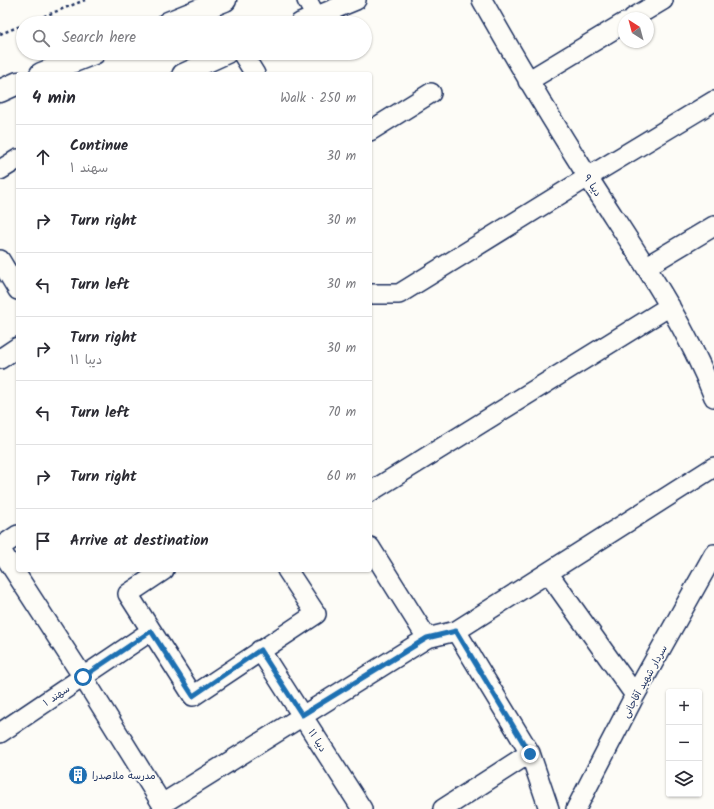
<!DOCTYPE html>
<html lang="en">
<head>
<meta charset="utf-8">
<style>
  :root { --surface:#fff; --page:#f7f7f7; --text:#2b2b33; --muted:#7c7c81; --line:#e1e1e2 }
  body { margin:0; font-family:Kalam,"Playpen Sans Arabic",sans-serif; background:var(--page); color:var(--text) }
  .controls { position:absolute; right:12px; bottom:12px; display:grid; overflow:hidden; border-radius:4px; box-shadow:0 1px 3px #0004 }
  .controls button { width:36px; height:36px; display:grid; place-items:center; padding:0; border:0; border-bottom:1px solid var(--line); background:var(--surface); color:var(--text); font:20px sans-serif }
  .compass { position:absolute; left:618px; top:12px; width:36px; height:36px; border-radius:50%; background:var(--surface); box-shadow:0 1px 3px #0004; rotate:324deg }
  .stop { position:absolute; width:12px; height:12px; margin:-9px; border:3px solid #1f6fb2; border-radius:50%; background:#fff }
  .stop.end { background:#1f6fb2; border-color:#fff; box-shadow:0 1px 4px #0008 }
  .list { margin:0; padding:0; list-style:none }
  h2 { display:flex; justify-content:space-between; align-items:center; height:52px; margin:0; padding:0 16px; font-size:17px }
  h2 small { font-size:13px; font-weight:400; color:var(--muted) }
  .list li { display:grid; grid-template-columns:26px 1fr auto; gap:12px; align-items:center; box-sizing:border-box; height:64px; padding:0 16px; border-top:1px solid var(--line) }
  .list b { display:block; font-size:15px; white-space:nowrap }
  .list p { margin:0; font-size:13px; white-space:nowrap; color:var(--muted) }
  .list em { font-size:13px; font-style:normal; color:var(--muted) }
  .icon { flex:none; width:22px; height:22px; fill:none; stroke:currentColor; stroke-width:2; stroke-linecap:round; stroke-linejoin:round }
  .map { position:relative; flex:none; width:714px; height:809px; overflow:hidden }
  .search { position:absolute; background:var(--surface); box-shadow:0 1px 3px #0004; left:16px; top:16px; width:356px; height:44px; display:flex; align-items:center; gap:10px; box-sizing:border-box; padding:0 14px; border-radius:22px; color:var(--muted); font-size:15px }
  .panel { position:absolute; background:var(--surface); box-shadow:0 1px 3px #0004; left:16px; top:72px; width:356px; height:500px; border-radius:4px }
  .map>svg:first-child { display:block }
  .lines { fill:none; stroke-linecap:round; stroke-linejoin:round }
  .street-casing { stroke:#1b2f5e; stroke-width:22 }
  .secondary-casing { stroke:#1b2f5e; stroke-width:25 }
  .path { stroke:#1b2f5e; stroke-width:2.5; stroke-dasharray:3 3; stroke-linecap:butt }
  .street { stroke:#fdfcf7; stroke-width:19 }
  .secondary { stroke:#fdfcf7; stroke-width:22 }
  .route { stroke:#1f6fb2; stroke-width:5 }
  .labels { text-anchor:middle; stroke-width:3.5; stroke-linejoin:round; paint-order:stroke }
  .street-label { font-size:10px; fill:#1b2f5e; stroke:#fdfcf7 }
  .poi-label { font-size:10px; fill:#1b2f5e; stroke:#fdfcf7; text-anchor:start }
</style>
</head>
<body>
<div class="map">
<svg width="714" height="809" viewBox="0 0 714 809">
  <rect width="100%" height="100%" fill="#fdfcf7"/>
  <filter id="ink" filterUnits="userSpaceOnUse"><feTurbulence type="fractalNoise" baseFrequency=".025" numOctaves="2"/><feDisplacementMap in="SourceGraphic" scale="8" xChannelSelector="R" yChannelSelector="G"/><feConvolveMatrix kernelMatrix="1 2 1 2 8 2 1 2 1" color-interpolation-filters="sRGB"/></filter>
  <g filter="url(#ink)">
    <g class="lines">
      <defs>
        <path id="street" d="M307 0 316 17
          M482 0C516 60 551 119 588 177 633 248 683 317 714 397
          M633 18 663 0
          M300 23 356 0
          M242 53 255 74
          M182 74 228 53
          M528 81 624 23
          M370 131 431 93
          M0 170 18 159
          M0 260 18 290
          M647 266 714 226
          M370 294H399L588 177 714 101
          M0 359 18 347
          M370 492 670 306
          M0 547 18 535
          M0 549 83 677 162 804 427 638 370 547
          M164 570 128 594 193 696 316 614 287 570
          M548 573 635 695
          M456 631 714 467
          M427 638 456 631 530 753 549 809
          M260 650 362 809
          M0 733 151 631
          M443 809 530 753
          M576 809 635 695 714 554"/>
        <path id="secondary" d="M168 23 225 0
          M41 74 94 53
          M0 91 18 83"/>
      </defs>
      <use href="#street" class="street-casing"/>
      <use href="#secondary" class="secondary-casing"/>
      <path class="path" d="M27 23 85 0
        M0 34 23 25"/>
      <use href="#street" class="street"/>
      <use href="#secondary" class="secondary"/>
    </g>
  </g>
  <g class="lines" filter="url(#ink)">
    <path class="route" d="M83 677 151 631 193 696 260 650 302 715 427 638 456 631 530 754"/>
  </g>
  <defs>
    <symbol id="building-disc" viewBox="-11 -11 22 22"><circle r="9.5" fill="#1f6fb2" stroke="#fdfcf7"/><path d="M-4-6H4V6H1V3H-1V6H-4ZM-2.5-4.3h1.7v1.8h-1.7ZM.8-4.3h1.7v1.8H.8ZM-2.5-1h1.7V.8h-1.7ZM.8-1h1.7V.8H.8Z" fill="#fff"/></symbol>
  </defs>
  <g fill-rule="evenodd">
    <use href="#building-disc" x="67" y="764" width="22" height="22"/>
  </g>
  <g class="labels">
    <g class="street-label">
      <text transform="translate(593 185) rotate(57)" y="4">دیبا ۹</text>
      <text transform="translate(644 681) rotate(-61)" y="4">سردار شهید آقاجانی</text>
      <text transform="translate(56 695) rotate(-34)" y="4">سهند ۱</text>
      <text transform="translate(318 740) rotate(58)" y="4">دیبا ۱۱</text>
    </g>
    <g class="poi-label">
      <text x="92" y="779">مدرسه ملاصدرا</text>
    </g>
  </g>
</svg>
<div class="controls">
<button>+</button>
<button>−</button>
<button><svg class="icon" aria-label="layers" viewBox="0 0 24 24"><path d="M12 4l9 5-9 5-9-5zM3 14l9 5 9-5"/></svg></button>
</div>
<svg class="compass" viewBox="-18 -18 36 36"><path d="M0-13l5 13h-10z" fill="#e53935"/><path d="M0 13l5-13h-10z" fill="#7c7c81"/></svg>
<div class="stop" style="left:83px;top:677px"></div>
<div class="stop end" style="left:530px;top:754px"></div>
<div class="search"><svg class="icon" aria-label="search" viewBox="0 0 24 24"><circle cx="10" cy="10" r="6"/><path d="M15 15l6 6"/></svg>Search here</div>
<section class="panel">
<h2>4 min<small>Walk · 250 m</small></h2>
<ul class="list">
<li><svg class="icon" aria-label="ahead" viewBox="0 0 24 24"><path d="M12 20V5M6 11l6-6 6 6"/></svg><div><b>Continue</b><p>سهند ۱</p></div><em>30 m</em></li>
<li><svg class="icon" aria-label="right" viewBox="0 0 24 24"><path d="M7 20v-9h11M14 6l5 5-5 5"/></svg><div><b>Turn right</b></div><em>30 m</em></li>
<li><svg class="icon" aria-label="left" viewBox="0 0 24 24"><path d="M17 20v-9H6M10 6l-5 5 5 5"/></svg><div><b>Turn left</b></div><em>30 m</em></li>
<li><svg class="icon" aria-label="right" viewBox="0 0 24 24"><path d="M7 20v-9h11M14 6l5 5-5 5"/></svg><div><b>Turn right</b><p>دیبا ۱۱</p></div><em>30 m</em></li>
<li><svg class="icon" aria-label="left" viewBox="0 0 24 24"><path d="M17 20v-9H6M10 6l-5 5 5 5"/></svg><div><b>Turn left</b></div><em>70 m</em></li>
<li><svg class="icon" aria-label="right" viewBox="0 0 24 24"><path d="M7 20v-9h11M14 6l5 5-5 5"/></svg><div><b>Turn right</b></div><em>60 m</em></li>
<li><svg class="icon" aria-label="arrive" viewBox="0 0 24 24"><path d="M6 21V4h12l-3 4 3 4H6"/></svg><div><b>Arrive at destination</b></div></li>
</ul>
</section>
</div>
</body>
</html>
